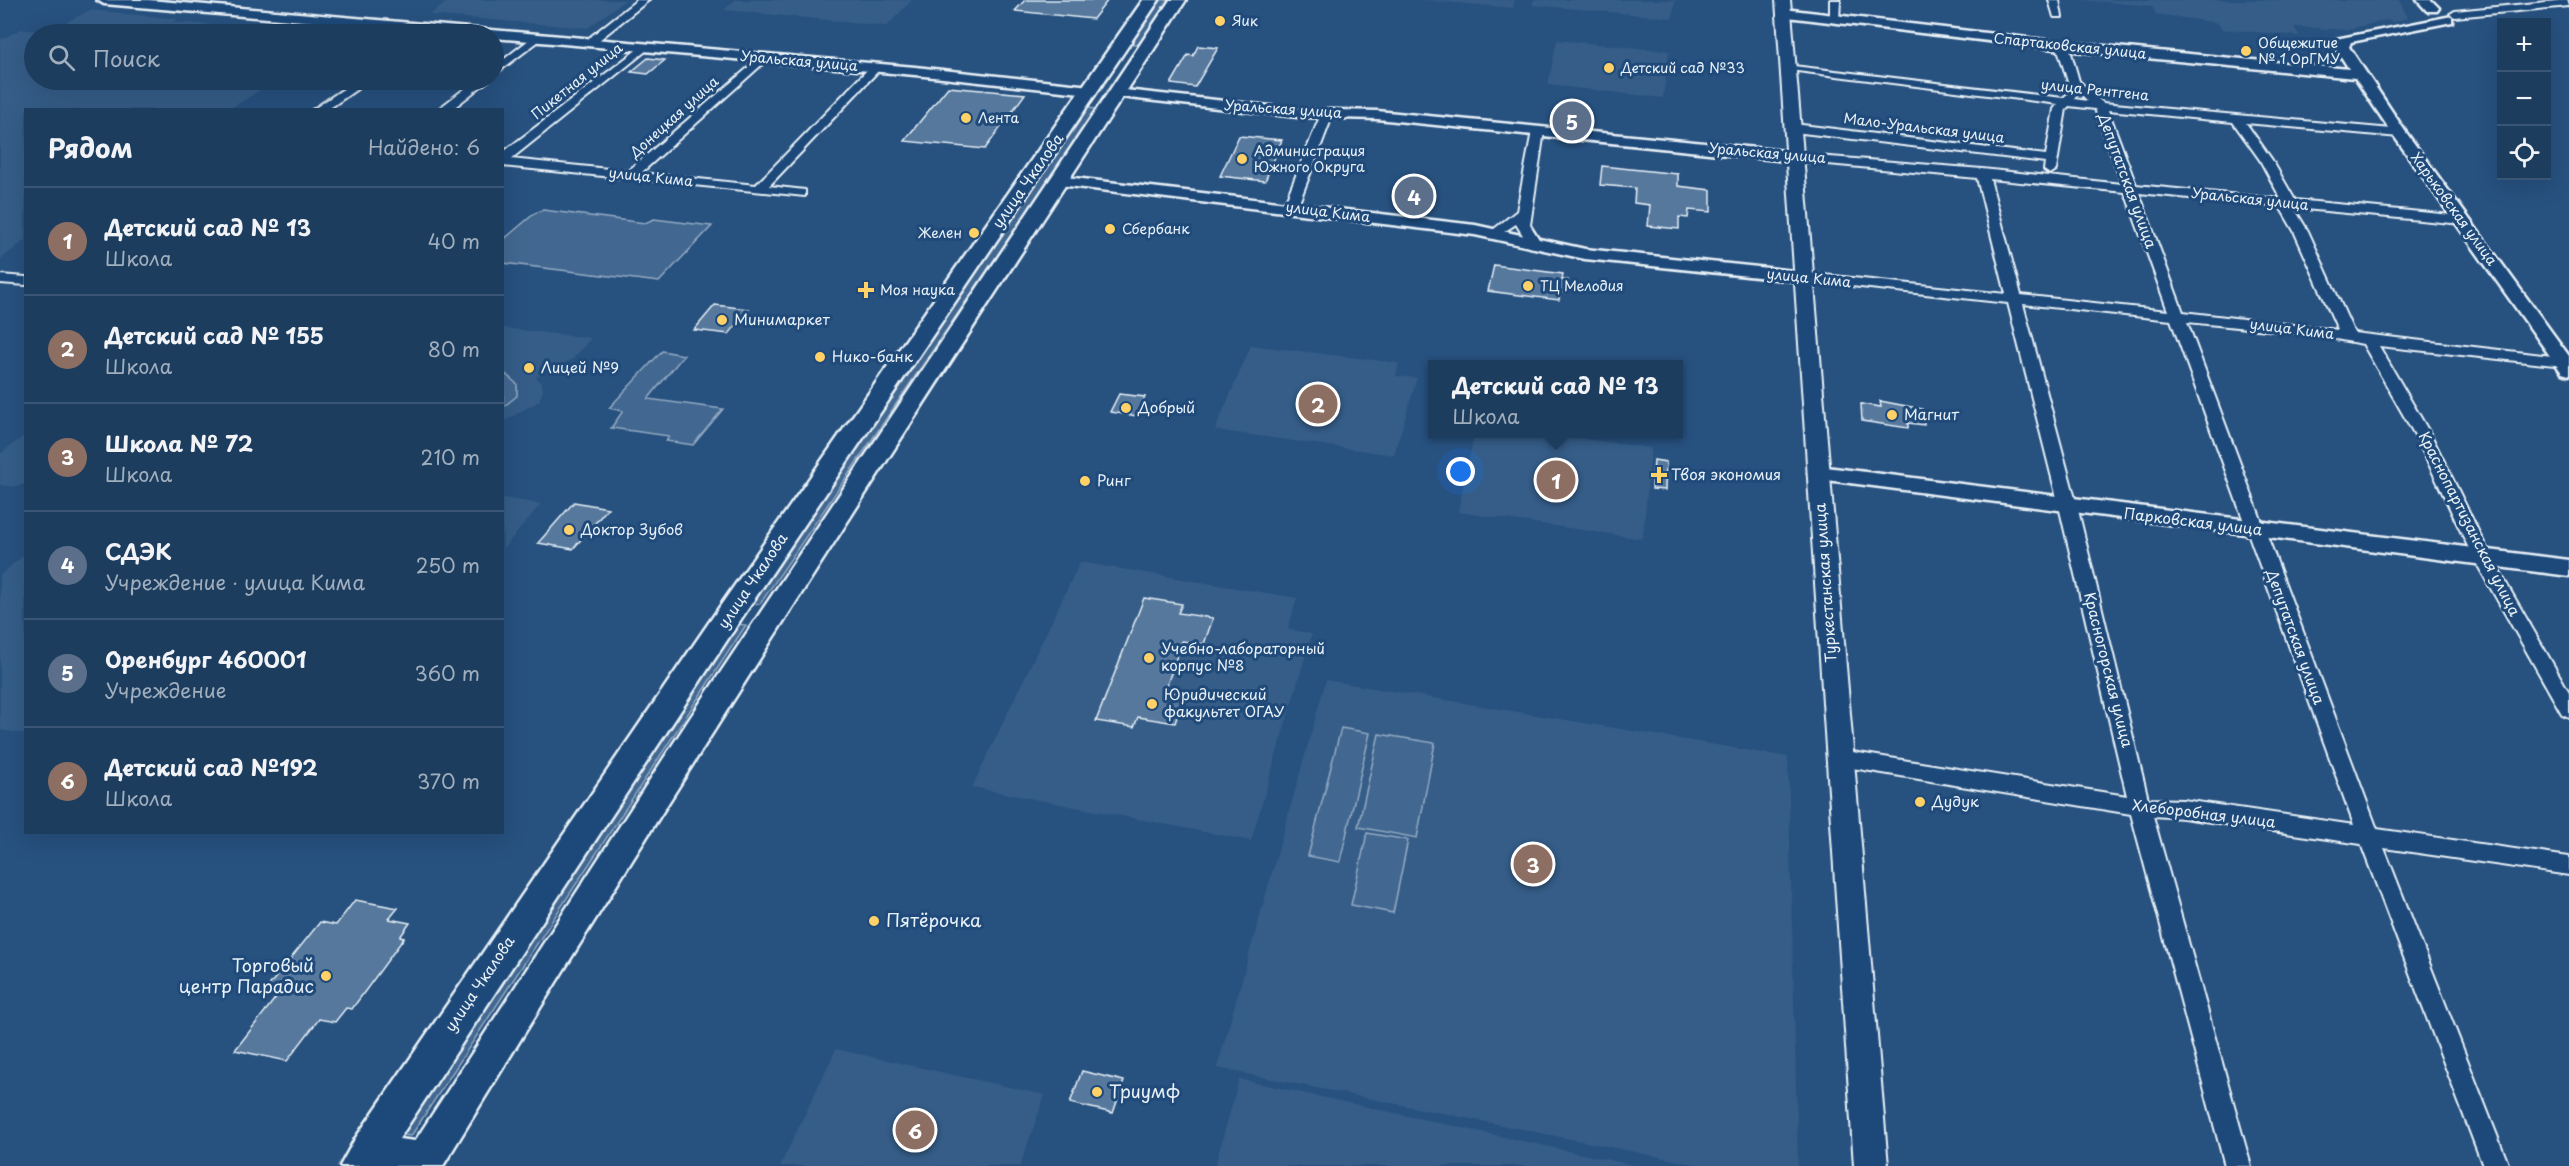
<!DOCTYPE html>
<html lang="ru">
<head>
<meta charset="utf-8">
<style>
  :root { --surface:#1d3d5f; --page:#2a4868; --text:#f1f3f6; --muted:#a0aebd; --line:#3b5674; --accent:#d6ab8b }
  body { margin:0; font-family:"Playpen Sans",sans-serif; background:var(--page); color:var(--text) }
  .controls { position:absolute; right:18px; top:18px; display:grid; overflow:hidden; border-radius:0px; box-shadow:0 6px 24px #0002 }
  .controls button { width:54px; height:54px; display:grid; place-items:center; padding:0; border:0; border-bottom:2px solid var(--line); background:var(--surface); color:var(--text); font:30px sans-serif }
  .you { position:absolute; left:1461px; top:472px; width:21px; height:21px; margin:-15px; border:4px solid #fff; border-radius:50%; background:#1a73e8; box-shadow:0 0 0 9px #1a73e833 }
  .badge { display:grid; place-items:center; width:39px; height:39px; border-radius:50%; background:var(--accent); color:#fff; font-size:20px; font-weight:700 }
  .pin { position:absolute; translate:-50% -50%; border:3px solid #fff; box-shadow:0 2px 6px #0006 }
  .popup { position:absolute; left:1428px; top:360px; width:255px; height:78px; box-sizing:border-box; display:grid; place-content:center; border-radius:0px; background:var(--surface); filter:drop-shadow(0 2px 4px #0005); font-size:20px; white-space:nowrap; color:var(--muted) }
  .popup b { font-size:22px; color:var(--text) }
  .popup::after { content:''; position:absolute; left:50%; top:100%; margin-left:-12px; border:12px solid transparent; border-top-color:var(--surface) }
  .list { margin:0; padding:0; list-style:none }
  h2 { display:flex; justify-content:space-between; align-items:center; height:78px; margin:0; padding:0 24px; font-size:26px }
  h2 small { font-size:20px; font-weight:400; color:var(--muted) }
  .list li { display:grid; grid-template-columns:39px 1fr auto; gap:18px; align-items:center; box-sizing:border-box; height:108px; padding:0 24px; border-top:2px solid var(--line) }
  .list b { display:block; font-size:22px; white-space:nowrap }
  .list p { margin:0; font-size:20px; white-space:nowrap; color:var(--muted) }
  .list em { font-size:20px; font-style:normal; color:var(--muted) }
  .icon { flex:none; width:33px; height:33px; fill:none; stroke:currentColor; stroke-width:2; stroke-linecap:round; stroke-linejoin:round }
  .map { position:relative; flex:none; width:2569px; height:1166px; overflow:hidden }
  .search { position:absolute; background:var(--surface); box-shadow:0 6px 24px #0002; left:24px; top:24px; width:480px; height:66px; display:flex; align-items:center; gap:15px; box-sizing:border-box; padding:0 21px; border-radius:33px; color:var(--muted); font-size:22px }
  .panel { position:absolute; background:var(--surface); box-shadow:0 6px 24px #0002; left:24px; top:108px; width:480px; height:726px; border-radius:0px }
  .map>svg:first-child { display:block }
  .built { fill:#355d88 }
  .green { fill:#436891; stroke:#96acc4; stroke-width:1.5 }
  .building { fill:#57789d; stroke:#e8f1f8; stroke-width:1.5 }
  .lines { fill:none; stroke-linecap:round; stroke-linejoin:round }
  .minor-casing { stroke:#e8f1f8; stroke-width:4 }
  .tertiary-casing { stroke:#e8f1f8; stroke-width:5 }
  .secondary-casing { stroke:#e8f1f8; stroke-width:4 }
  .primary-casing { stroke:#e8f1f8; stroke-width:5 }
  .minor { fill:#1f4a7a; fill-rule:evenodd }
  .tertiary { fill:#1f4a7a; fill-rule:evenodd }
  .secondary { fill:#1f4a7a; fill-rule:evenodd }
  .primary { fill:#1f4a7a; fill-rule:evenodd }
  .poi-dot { fill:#ffd166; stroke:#1f4a7a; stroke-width:2 }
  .labels { text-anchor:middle; stroke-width:6; stroke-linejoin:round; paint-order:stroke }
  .far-poi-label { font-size:14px; fill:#e8f1f8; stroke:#1f4a7a; text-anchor:start }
  .far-street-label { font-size:14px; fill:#e8f1f8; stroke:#1f4a7a }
  .street-label { font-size:15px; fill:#e8f1f8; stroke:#1f4a7a }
  .poi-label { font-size:15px; fill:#e8f1f8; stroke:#1f4a7a; text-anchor:start }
  .near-poi-label { font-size:18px; fill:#e8f1f8; stroke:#1f4a7a; text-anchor:start }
</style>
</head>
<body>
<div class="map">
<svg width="2569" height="1166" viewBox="0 0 2569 1166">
  <rect width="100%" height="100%" fill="#27517f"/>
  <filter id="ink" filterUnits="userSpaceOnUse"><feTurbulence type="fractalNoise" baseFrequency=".0167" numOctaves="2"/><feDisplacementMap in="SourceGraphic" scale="12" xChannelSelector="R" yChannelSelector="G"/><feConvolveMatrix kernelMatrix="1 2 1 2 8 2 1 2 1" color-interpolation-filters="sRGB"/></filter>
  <g filter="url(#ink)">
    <path class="built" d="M450 0H625L588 28 429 15Z
      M735 0H912L887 26 724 10Z
      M1422 0H1515L1513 8Z
      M1534 0H1675L1673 18 1532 5Z
      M2079 0H2399L2408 18 2392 22 2387 20 2345 30 2294 27 2300 36 2221 29 2218 23 2156 14 2152 6Z
      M90 10 178 19 174 22 333 34H34V80H278L229 109 26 110 25 240 0 260V40L21 29 47 32Z
      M1557 40 1669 51 1663 98 1548 85Z
      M503 328 591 338 573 359 536 377 542 384 543 391 539 401 503 422Z
      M1251 345 1399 363 1396 376 1417 378 1394 455 1215 430Z
      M1474 434H1547L1651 448 1643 539 1458 512Z
      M25 435V484L12 487 0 485V454Z
      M503 498 541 504 503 549 502 498Z
      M25 554V734L0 730V575Z
      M1080 562 1297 598 1288 629 1312 634 1251 841 972 787Z
      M1326 680 1788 757 1798 1166H1704L1217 1068Z
      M836 1049 1045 1095 1020 1166H780Z
      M1239 1079 1637 1166H1215Z"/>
    <path class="green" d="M1159 0H1169L1139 44H1129Z
      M1086 108 1097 109 760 604 750 603Z
      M543 210 645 223 654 219 712 226 659 282 503 263V240L535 213Z
      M662 351 684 355 648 399 723 409 693 445 666 441 669 436 611 428 623 411 609 408Z
      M503 372 517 384V396L503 407Z
      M737 624 746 625 411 1136 395 1134Z
      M1341 728 1370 733 1340 862 1308 856Z
      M1379 734 1435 743 1417 838 1358 827Z
      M1367 833 1408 840 1393 913 1351 905Z"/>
    <path class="building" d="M1025 0H1108L1093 19 1015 11Z
      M1198 46 1218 48 1195 87 1171 84 1188 55 1193 56Z
      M648 58 665 60 648 74 631 72Z
      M948 87 1025 94 985 149 904 141Z
      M1239 136 1282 140 1265 181 1220 176Z
      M1602 166 1678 174V186L1711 190V212L1689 210 1688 218 1679 217V229L1648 226 1650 205 1634 203 1635 188 1600 185Z
      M1494 265 1563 274 1562 280H1568L1566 293 1560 292 1559 300 1488 291Z
      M715 305 749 309 729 334 694 330Z
      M1119 394 1145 397 1137 416 1110 412Z
      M1880 401 1922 409 1924 425 1908 423V428L1862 421 1861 404 1881 407Z
      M1654 460 1666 462 1665 490 1652 489Z
      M574 502 608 508 573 549 538 543Z
      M1144 598 1182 604 1178 613 1213 618 1204 644 1182 641 1165 691 1185 694 1175 723 1138 717 1134 727 1096 721Z
      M355 900 398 908 389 919 410 923 400 937 404 938 352 1009 346 1008 335 1022 319 1019 287 1061 235 1050 281 991 267 988 320 922 336 925Z
      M1082 1071 1124 1081 1113 1113 1070 1103Z"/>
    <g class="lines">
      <defs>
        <path id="minor" d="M637 0H649L593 45H585V41Z
          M1830 0H1840L1839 20 1830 18Z
          M2049 0H2059L2062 17H2054Z
          M2567 0 2569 6 2455 17 2450 14 2455 11Z
          M534 36 543 38 494 75V67Z
          M2063 43 2069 46 2079 81 2103 103 2403 130 2405 133 2399 137 2246 123 2272 160 2295 200 2462 216 2469 220 2462 224 2294 208 2308 231 2354 333 2569 358V364L2564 366 2379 346 2432 437 2491 557 2569 692V717L2562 714 2473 557 2416 437 2363 344 2308 334 2187 322 2377 829 2569 857V875L2384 848 2509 1166H2483L2361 844 2183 818 2153 816 2251 1166H2225L2131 814 1840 766 1833 764 1830 758 1833 752 1840 750 2127 796 2059 506 2008 303 1805 281 1798 277 1805 273 2006 294 1977 178 1796 161 1790 157 1792 154 1982 169 2122 184 2095 109 2069 106 2066 109 2056 170 2050 174 2044 170 2045 162 1794 132 1788 128 1794 124 2046 155 2054 109 2058 104 1789 70 1785 69V65L2063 98 2071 91 2077 95 2074 99 2088 101 2068 82 2057 46ZM2108 110 2233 122 2260 160 2281 199 2136 185ZM1990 179 2125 192 2168 311 2021 295ZM2139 193 2280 207 2294 231 2338 330 2183 312ZM2023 304 2171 320 2354 825 2183 800 2148 799 2077 506Z
          M643 45 649 48 647 50 511 159 628 171 763 55 769 58 767 60 641 173 756 185 871 66 881 68 769 186 805 190V196L502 166V153Z
          M357 80H370L327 110H312Z
          M476 80H489L451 110H437Z
          M1327 110 1333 114 1297 208 1295 211H1285L1283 208 1321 114Z
          M1538 127 1544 131 1530 225 1542 244 1535 248 1530 247 1516 224 1496 237 1489 233 1517 211 1532 131Z
          M0 275 26 277V285L0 283Z"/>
        <path id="tertiary" d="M97 0H149L915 67 1090 86 1097 90 1090 94 915 75 494 38V34H452L104 4Z
          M2417 0H2431L2439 8 2437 11H2427Z
          M1784 9 2063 42 2349 69 2335 47 2336 39 2452 16V22L2351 42 2349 47 2405 131 2569 356V375L2562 373 2394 136 2355 78 2063 50 1779 16V10Z
          M1116 89 1297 109 1377 111 1796 152 1804 157 1796 162 1377 119 1297 117 1111 96 1109 93 1111 90Z
          M1057 176 1475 225 1585 249 1805 272 1814 277 1805 282 1585 259 1475 235 1051 184 1049 181Z
          M1818 466 2569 560V576L1811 478 1808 473 1811 468Z"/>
        <path id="secondary" d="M1776 0H1790L1888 1166H1854Z"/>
        <path id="primary" d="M1143 0H1159L741 619 399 1139 415 1141 690 718 1170 0H1186C934 386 683 772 443 1166H340L355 1139 721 605Z"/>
      </defs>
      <use href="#minor" class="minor-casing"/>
      <use href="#tertiary" class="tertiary-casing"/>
      <use href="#secondary" class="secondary-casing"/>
      <use href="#primary" class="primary-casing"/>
      <use href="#minor" class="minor"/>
      <use href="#tertiary" class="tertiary"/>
      <use href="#secondary" class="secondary"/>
      <use href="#primary" class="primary"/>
    </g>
  </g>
  <g class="poi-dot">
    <circle cx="1220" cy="21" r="6"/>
    <circle cx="2246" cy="51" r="6"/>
    <circle cx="1609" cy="68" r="6"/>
    <circle cx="966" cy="118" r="6"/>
    <circle cx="1242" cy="159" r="6"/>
    <circle cx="1110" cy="229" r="6"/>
    <circle cx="974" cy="233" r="6"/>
    <circle cx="1528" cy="286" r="6"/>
    <path d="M863 281h6v6h6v6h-6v6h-6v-6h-6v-6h6z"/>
    <circle cx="722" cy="320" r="6"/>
    <circle cx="820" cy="357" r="6"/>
    <circle cx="529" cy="368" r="6"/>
    <circle cx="1126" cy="408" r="6"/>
    <circle cx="1892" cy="415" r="6"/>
    <path d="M1656 466h6v6h6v6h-6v6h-6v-6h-6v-6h6z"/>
    <circle cx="1085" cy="481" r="6"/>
    <circle cx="569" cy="530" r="6"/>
    <circle cx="1149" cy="658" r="6"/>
    <circle cx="1152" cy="704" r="6"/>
    <circle cx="1920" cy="802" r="6"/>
    <circle cx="874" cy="921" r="6"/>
    <circle cx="326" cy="976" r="6"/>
    <circle cx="1097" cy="1092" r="6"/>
  </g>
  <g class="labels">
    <g class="far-poi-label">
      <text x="1232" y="26">Яик</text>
      <text x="2258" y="48">Общежитие<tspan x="2258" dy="16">№ 1 ОрГМУ</tspan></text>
      <text x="1621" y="73">Детский сад №33</text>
      <text x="978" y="123">Лента</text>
      <text x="1254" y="156">Администрация<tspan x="1254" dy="16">Южного Округа</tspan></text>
      <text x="1122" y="234">Сбербанк</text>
      <text x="962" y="238" text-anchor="end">Желен</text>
      <text x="1540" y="291">ТЦ Мелодия</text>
      <text x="880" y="295">Моя наука</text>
    </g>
    <g class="far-street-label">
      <text transform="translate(2070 46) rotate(6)" y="5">Спартаковская улица</text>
      <text transform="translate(799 61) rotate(5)" y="5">Уральская улица</text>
      <text transform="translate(577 81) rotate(-39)" y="5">Пикетная улица</text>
      <text transform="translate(2095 90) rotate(6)" y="5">улица Рентгена</text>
      <text transform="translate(1283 109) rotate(4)" y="5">Уральская улица</text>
      <text transform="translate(674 117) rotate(-42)" y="5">Донецкая улица</text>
      <text transform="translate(1924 128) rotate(7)" y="5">Мало-Уральская улица</text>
      <text transform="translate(1767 153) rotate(5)" y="5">Уральская улица</text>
      <text transform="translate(651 177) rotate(6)" y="5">улица Кима</text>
      <text transform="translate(2250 199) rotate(6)" y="5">Уральская улица</text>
      <text transform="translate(2454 209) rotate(54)" y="5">Харьковская улица</text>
      <text transform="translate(1328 212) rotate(7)" y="5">улица Кима</text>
      <text transform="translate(1809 278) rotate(6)" y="5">улица Кима</text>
      <text transform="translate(2292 329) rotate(7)" y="5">улица Кима</text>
    </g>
    <g class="street-label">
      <text transform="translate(1028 181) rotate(-55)" y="5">улица Чкалова</text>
      <text transform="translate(2127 181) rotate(70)" y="5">Депутатская улица</text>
      <text transform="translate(2193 522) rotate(7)" y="5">Парковская улица</text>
      <text transform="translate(2469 524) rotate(63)" y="5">Краснопартизанская улица</text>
      <text transform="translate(753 581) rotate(-56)" y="5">улица Чкалова</text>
      <text transform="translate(1826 583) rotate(-94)" y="5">Туркестанская улица</text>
      <text transform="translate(2295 637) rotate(70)" y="5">Депутатская улица</text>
      <text transform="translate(2108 670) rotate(76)" y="5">Красногорская улица</text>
      <text transform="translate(2204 814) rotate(7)" y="5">Хлеборобная улица</text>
      <text transform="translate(480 984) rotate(-56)" y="5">улица Чкалова</text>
    </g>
    <g class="poi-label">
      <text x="734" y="325">Минимаркет</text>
      <text x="832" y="362">Нико-банк</text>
      <text x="541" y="373">Лицей №9</text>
      <text x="1138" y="413">Добрый</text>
      <text x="1904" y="420">Магнит</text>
      <text x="1671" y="480">Твоя экономия</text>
      <text x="1097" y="486">Ринг</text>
      <text x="581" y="535">Доктор Зубов</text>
      <text x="1161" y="654">Учебно-лабораторный<tspan x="1161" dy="17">корпус №8</tspan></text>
      <text x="1164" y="700">Юридический<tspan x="1164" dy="17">факультет ОГАУ</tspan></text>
      <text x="1932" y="807">Дудук</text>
    </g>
    <g class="near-poi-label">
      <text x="886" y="927">Пятёрочка</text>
      <text x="314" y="972" text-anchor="end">Торговый<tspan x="314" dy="21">центр Парадис</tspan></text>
      <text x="1109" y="1098">Триумф</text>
    </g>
  </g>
</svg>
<div class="controls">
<button>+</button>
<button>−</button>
<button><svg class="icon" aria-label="locate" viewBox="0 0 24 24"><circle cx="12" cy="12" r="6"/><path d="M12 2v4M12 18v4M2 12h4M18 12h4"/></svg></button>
</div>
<div class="you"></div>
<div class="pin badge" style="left:1556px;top:480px;background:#8d6e63">1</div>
<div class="popup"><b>Детский сад № 13</b>Школа</div>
<div class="pin badge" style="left:1318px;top:404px;background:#8d6e63">2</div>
<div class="pin badge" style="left:1533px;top:864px;background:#8d6e63">3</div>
<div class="pin badge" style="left:1414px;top:196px;background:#5c6f8a">4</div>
<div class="pin badge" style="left:1572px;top:121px;background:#5c6f8a">5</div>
<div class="pin badge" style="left:915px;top:1130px;background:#8d6e63">6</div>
<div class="search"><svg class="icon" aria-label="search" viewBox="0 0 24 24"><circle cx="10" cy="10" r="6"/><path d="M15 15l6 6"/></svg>Поиск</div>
<section class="panel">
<h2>Рядом<small>Найдено: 6</small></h2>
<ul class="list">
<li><span class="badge" style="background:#8d6e63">1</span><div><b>Детский сад № 13</b><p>Школа</p></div><em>40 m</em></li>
<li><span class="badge" style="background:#8d6e63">2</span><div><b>Детский сад № 155</b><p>Школа</p></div><em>80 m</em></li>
<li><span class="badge" style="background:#8d6e63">3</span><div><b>Школа № 72</b><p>Школа</p></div><em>210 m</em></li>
<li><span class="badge" style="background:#5c6f8a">4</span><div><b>СДЭК</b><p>Учреждение · улица Кима</p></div><em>250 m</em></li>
<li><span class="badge" style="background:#5c6f8a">5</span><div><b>Оренбург 460001</b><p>Учреждение</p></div><em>360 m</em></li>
<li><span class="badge" style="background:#8d6e63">6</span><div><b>Детский сад №192</b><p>Школа</p></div><em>370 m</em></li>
</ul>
</section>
</div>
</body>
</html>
